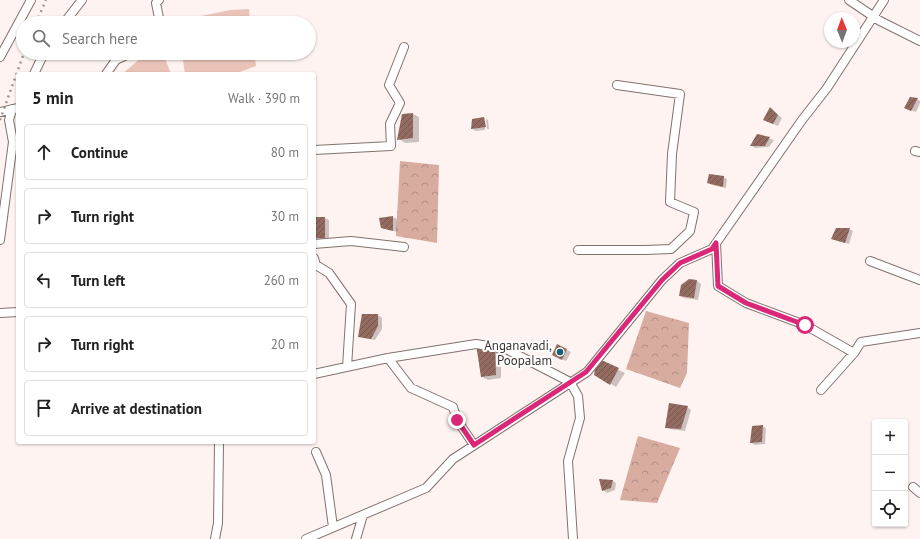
<!DOCTYPE html>
<html lang="en">
<head>
<meta charset="utf-8">
<style>
  :root { --surface:#fff; --page:#f2f2f2; --text:#222; --muted:#767676; --line:#e0e0e0 }
  body { margin:0; font-family:"PT Sans",sans-serif; background:var(--page); color:var(--text) }
  .controls { position:absolute; right:12px; bottom:12px; display:grid; overflow:hidden; border-radius:4px; box-shadow:0 1px 3px #0004 }
  .controls button { width:36px; height:36px; display:grid; place-items:center; padding:0; border:0; border-bottom:1px solid var(--line); background:var(--surface); color:var(--text); font:20px sans-serif }
  .compass { position:absolute; left:824px; top:12px; width:36px; height:36px; border-radius:50%; background:var(--surface); box-shadow:0 1px 3px #0004; rotate:359deg }
  .stop { position:absolute; width:12px; height:12px; margin:-9px; border:3px solid #db2777; border-radius:50%; background:#fff }
  .stop.end { background:#db2777; border-color:#fff; box-shadow:0 1px 4px #0008 }
  .list { margin:0; padding:0; list-style:none }
  h2 { display:flex; justify-content:space-between; align-items:center; height:52px; margin:0; padding:0 16px; font-size:17px }
  h2 small { font-size:13px; font-weight:400; color:var(--muted) }
  .list li { display:grid; grid-template-columns:26px 1fr auto; gap:12px; align-items:center; box-sizing:border-box; height:56px; margin:0 8px 8px; padding:0 8px; border:1px solid var(--line); border-radius:4px }
  .list b { display:block; font-size:15px; white-space:nowrap }
  .list em { font-size:13px; font-style:normal; color:var(--muted) }
  .icon { flex:none; width:22px; height:22px; fill:none; stroke:currentColor; stroke-width:2; stroke-linecap:round; stroke-linejoin:round }
  .map { position:relative; flex:none; width:920px; height:539px; overflow:hidden }
  .search { position:absolute; background:var(--surface); box-shadow:0 1px 3px #0004; left:16px; top:16px; width:300px; height:44px; display:flex; align-items:center; gap:10px; box-sizing:border-box; padding:0 14px; border-radius:22px; color:var(--muted); font-size:15px }
  .panel { position:absolute; background:var(--surface); box-shadow:0 1px 3px #0004; left:16px; top:72px; width:300px; height:372px; border-radius:4px }
  .map>svg:first-child { display:block }
  .green { fill:#eac3b8 }
  .forest { fill:url(#forest-crowns) }
  .shadow { fill:#0003 }
  .building { fill:url(#building-hatch) }
  .lines { fill:none; stroke-linecap:round; stroke-linejoin:round }
  .street-casing { stroke:#82726e; stroke-width:10 }
  .street { stroke:#fff; stroke-width:8 }
  .rail { stroke:#9f9694; stroke-width:2.5; stroke-dasharray:2 4; stroke-linecap:butt }
  .route { stroke:#db2777; stroke-width:5 }
  .poi-dot { fill:#17606f; stroke:#fff; stroke-width:1.5 }
  .labels { text-anchor:middle; stroke-width:4; stroke-linejoin:round; paint-order:stroke }
  .poi-label { font-size:13px; fill:#3c3533; stroke:#fff; text-anchor:end }
</style>
</head>
<body>
<div class="map">
<svg width="920" height="539" viewBox="0 0 920 539">
  <defs>
    <pattern id="forest-crowns" width="20" height="18" patternUnits="userSpaceOnUse"><rect width="20" height="18" fill="#d9aca0"/><path d="M2 6a3 3 0 1 1 6 0M12 15a3 3 0 1 1 6 0" fill="none" stroke="#b18d83"/></pattern>
    <pattern id="building-hatch" width="6" height="6" patternUnits="userSpaceOnUse"><rect width="6" height="6" fill="#946b60"/><path d="M-1 1l2-2M0 6l6-6M5 7l2-2" fill="none" stroke="#74544c"/></pattern>
  </defs>
  <rect width="100%" height="100%" fill="#fef3f0"/>
  <path class="green" d="M249 9 250 23H174L173 22 230 10Z
    M147 53H163L171 74H122Z
    M182 53H254L256 66 234 74H185Z"/>
  <path class="forest" d="M400 161 439 165 437 243 396 236Z
    M646 311 689 323 687 373 680 388 626 369Z
    M638 436 680 448 657 503 620 500Z"/>
  <path class="shadow" d="M917 99 920 101V103L916 112 909 110Z
    M770 108 782 118 778 126 764 120Z
    M413 114 419 117V142L405 143 399 139Z
    M484 118 488 120 489 129H487L486 119H484L485 130 476 131 472 129Z
    M757 135 774 140 769 147 755 148 752 146Z
    M723 177 727 179 726 188 712 185 708 183Z
    M393 217 397 219V232L382 227 381 219Z
    M325 218 329 220V239L318 240 315 238Z
    M849 229 853 231 849 244 832 239Z
    M697 281 701 284 698 300 684 298 680 295Z
    M378 315 382 318V329L375 340 363 338 360 336Z
    M477 345 501 352V378L488 380 482 377Z
    M558 345 571 352 566 361 557 357Z
    M598 360 625 373 616 387 595 374Z
    M687 407 691 410 685 431 670 429 666 427Z
    M762 426 766 428 765 444 755 445 751 443Z
    M613 481 616 483 615 490 607 493 603 490Z"/>
  <path class="building" d="M910 97 918 98 911 111 904 108Z
    M770 107 778 115 773 124 763 120Z
    M413 113V138L397 140 402 114Z
    M484 117 486 127 471 129 472 119Z
    M757 134 770 137 765 146H750Z
    M709 174 724 176 723 187 707 183Z
    M393 216V231L381 228 379 218Z
    M314 217H325V238H314Z
    M836 228H850L845 243 831 239Z
    M689 279 697 280 694 298 679 296 681 285Z
    M362 314H378V326L371 339 358 337Z
    M476 344 495 347 496 375 481 377Z
    M557 344 567 349 562 360 552 355Z
    M597 358 619 368 610 385 594 375Z
    M669 403 688 406 681 429 665 428Z
    M763 425 762 442 750 443 752 426Z
    M599 479 613 480 611 488 602 491Z"/>
  <g class="lines">
    <defs>
      <path id="street" d="M159 0 156 3 160 23
        M849 0 880 21 920 41
        M64 23 82 0
        M0 57 31 0
        M34 74 44 53
        M106 74 116 60 131 53
        M0 112 18 108
        M314 150 391 146 390 124 400 103 389 85 404 47
        M915 151 920 152
        M0 240 13 142 9 120 12 109
        M716 243 718 286 746 303 805 325 854 353 821 390
        M314 244 351 241 404 247
        M578 250H645L671 249 690 231 694 212 670 202 672 154 680 94 617 85
        M314 258 316 265 329 273 351 304 347 367
        M870 261 920 280
        M0 313 18 312
        M854 353 861 342 920 333
        M388 358 411 388 453 407 457 420 474 445
        M314 374 388 358 476 344 506 349 570 382 578 396 580 418 568 461 573 539
        M316 452 326 475 333 527
        M913 487 920 493
        M215 539 218 523 219 442
        M306 539 426 488 453 459 587 372 662 280 680 263 712 249 802 120 827 88 884 0
        M356 539 363 515"/>
    </defs>
    <use href="#street" class="street-casing"/>
    <use href="#street" class="street"/>
    <path class="rail" d="M36 23 46 0
      M0 120 24 53"/>
  </g>
  <g class="lines">
    <path class="route" d="M457 420 474 445 586 372 662 280 680 263 712 249 716 243 718 286 746 303 805 325"/>
  </g>
  <circle class="poi-dot" cx="560" cy="352" r="4"/>
  <g class="labels">
    <g class="poi-label">
      <text x="552" y="350">Anganavadi,<tspan x="552" dy="15">Poopalam</tspan></text>
    </g>
  </g>
</svg>
<div class="controls">
<button>+</button>
<button>−</button>
<button><svg class="icon" aria-label="locate" viewBox="0 0 24 24"><circle cx="12" cy="12" r="6"/><path d="M12 2v4M12 18v4M2 12h4M18 12h4"/></svg></button>
</div>
<svg class="compass" viewBox="-18 -18 36 36"><path d="M0-13l5 13h-10z" fill="#e53935"/><path d="M0 13l5-13h-10z" fill="#767676"/></svg>
<div class="stop" style="left:805px;top:325px"></div>
<div class="stop end" style="left:457px;top:420px"></div>
<div class="search"><svg class="icon" aria-label="search" viewBox="0 0 24 24"><circle cx="10" cy="10" r="6"/><path d="M15 15l6 6"/></svg>Search here</div>
<section class="panel">
<h2>5 min<small>Walk · 390 m</small></h2>
<ul class="list">
<li><svg class="icon" aria-label="ahead" viewBox="0 0 24 24"><path d="M12 20V5M6 11l6-6 6 6"/></svg><div><b>Continue</b></div><em>80 m</em></li>
<li><svg class="icon" aria-label="right" viewBox="0 0 24 24"><path d="M7 20v-9h11M14 6l5 5-5 5"/></svg><div><b>Turn right</b></div><em>30 m</em></li>
<li><svg class="icon" aria-label="left" viewBox="0 0 24 24"><path d="M17 20v-9H6M10 6l-5 5 5 5"/></svg><div><b>Turn left</b></div><em>260 m</em></li>
<li><svg class="icon" aria-label="right" viewBox="0 0 24 24"><path d="M7 20v-9h11M14 6l5 5-5 5"/></svg><div><b>Turn right</b></div><em>20 m</em></li>
<li><svg class="icon" aria-label="arrive" viewBox="0 0 24 24"><path d="M6 21V4h12l-3 4 3 4H6"/></svg><div><b>Arrive at destination</b></div></li>
</ul>
</section>
</div>
</body>
</html>
